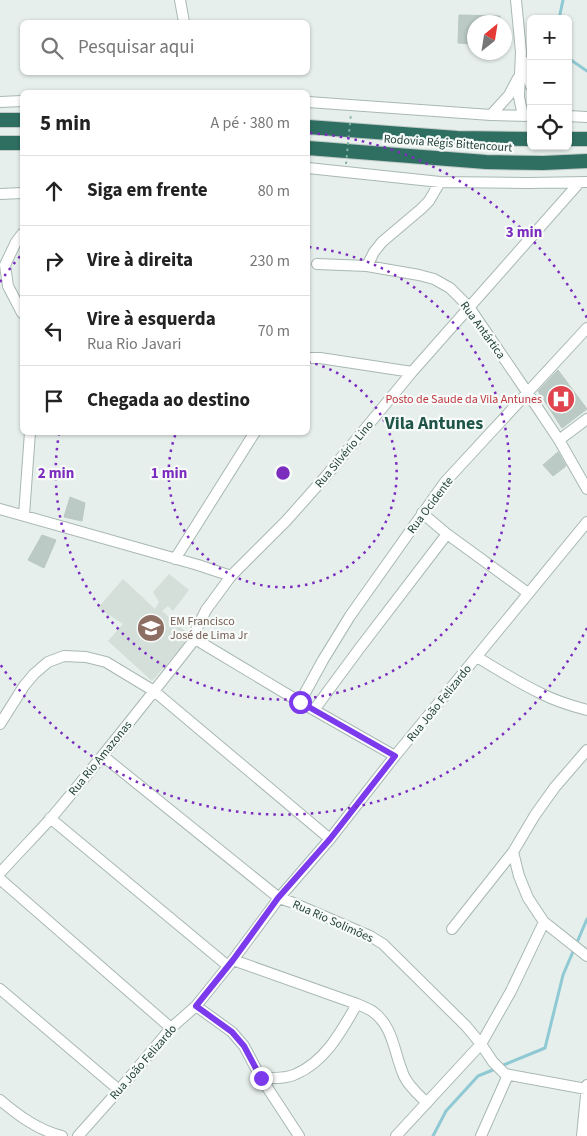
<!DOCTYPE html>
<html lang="pt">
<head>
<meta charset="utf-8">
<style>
  :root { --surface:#fff; --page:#f6f6f6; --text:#222; --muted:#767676; --line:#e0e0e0 }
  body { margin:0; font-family:"Source Sans 3",sans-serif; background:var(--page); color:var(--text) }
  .controls { position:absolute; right:15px; top:15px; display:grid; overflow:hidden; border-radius:8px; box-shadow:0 1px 4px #0004 }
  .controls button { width:45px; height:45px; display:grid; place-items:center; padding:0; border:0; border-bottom:1px solid var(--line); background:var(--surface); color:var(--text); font:25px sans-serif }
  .compass { position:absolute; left:467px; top:15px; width:45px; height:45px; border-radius:50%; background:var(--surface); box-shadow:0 1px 4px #0004; rotate:30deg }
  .stop { position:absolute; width:15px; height:15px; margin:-11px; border:4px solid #7c3aed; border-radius:50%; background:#fff }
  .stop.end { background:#7c3aed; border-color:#fff; box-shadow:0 1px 5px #0008 }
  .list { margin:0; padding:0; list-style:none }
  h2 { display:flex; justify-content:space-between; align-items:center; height:65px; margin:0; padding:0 20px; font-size:21px }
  h2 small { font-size:16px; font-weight:400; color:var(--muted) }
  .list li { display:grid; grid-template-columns:32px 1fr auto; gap:15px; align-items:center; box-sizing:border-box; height:70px; padding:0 20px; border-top:1px solid var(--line) }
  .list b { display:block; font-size:19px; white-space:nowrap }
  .list p { margin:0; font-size:16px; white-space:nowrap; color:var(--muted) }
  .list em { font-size:16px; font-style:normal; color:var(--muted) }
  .icon { flex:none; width:28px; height:28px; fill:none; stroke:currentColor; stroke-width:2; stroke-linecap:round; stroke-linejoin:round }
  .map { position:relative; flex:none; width:587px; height:1136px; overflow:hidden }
  .search { position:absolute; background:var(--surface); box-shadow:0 1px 4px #0004; left:20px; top:20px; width:290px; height:55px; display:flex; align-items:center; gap:12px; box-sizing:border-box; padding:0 18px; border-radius:8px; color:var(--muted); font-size:19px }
  .panel { position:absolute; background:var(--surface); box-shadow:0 1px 4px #0004; left:20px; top:90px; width:290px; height:345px; border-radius:8px }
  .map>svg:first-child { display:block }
  .built { fill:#d4dfda }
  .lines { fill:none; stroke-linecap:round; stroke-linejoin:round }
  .stream { stroke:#8ec9d4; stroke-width:3 }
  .building { fill:#bbcac4; stroke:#b8c9c2 }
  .minor-casing { stroke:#a8b8b2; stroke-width:12 }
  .highway-casing { stroke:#c2cac8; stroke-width:16 }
  .minor { stroke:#fff; stroke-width:10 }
  .highway { stroke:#2f6f62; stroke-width:14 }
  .path-bridge { stroke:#86b3a5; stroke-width:2; stroke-dasharray:2.5 4; stroke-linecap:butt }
  .route { stroke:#7c3aed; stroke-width:6 }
  .ring { fill:none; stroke:#7b2cbf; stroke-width:2.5; stroke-dasharray:2.5 5 }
  .labels { text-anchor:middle; stroke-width:4.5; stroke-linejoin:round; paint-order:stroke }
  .street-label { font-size:12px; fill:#24423a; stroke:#f7fbf9 }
  .health-label { font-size:12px; fill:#be3a42; stroke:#f7fbf9; text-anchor:end }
  .education-label { font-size:12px; fill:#785e54; stroke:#f7fbf9; text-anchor:start }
  .district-label { font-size:18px; font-weight:bold; fill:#1f5548; stroke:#f7fbf9 }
  .centre { fill:#7b2cbf; stroke:#f7fbf9; stroke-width:2.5 }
  .ring-label { font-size:15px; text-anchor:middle; font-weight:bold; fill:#7b2cbf; stroke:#f7fbf9; stroke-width:4.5; stroke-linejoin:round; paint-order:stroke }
</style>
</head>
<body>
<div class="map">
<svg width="587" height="1136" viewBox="0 0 587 1136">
  <rect width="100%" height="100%" fill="#e6efeb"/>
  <path class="built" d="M169 574 189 590 173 611 168 606 162 611 185 631 184 644 152 681 108 641 123 624 98 608 123 579 155 609 159 602 153 592Z"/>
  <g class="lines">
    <path class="stream" d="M559 19 563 0
      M568 58 587 71
      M501 1066 545 1048 563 975 587 919
      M433 1136 446 1111 478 1076 495 1069"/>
  </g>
  <path class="building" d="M459 15 500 16V22H474V44L458 43Z
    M558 370 587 409 562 428 538 391Z
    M558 452 566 466 553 476 543 465Z
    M70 497 85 503 82 521 64 517Z
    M42 535 56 540 44 568 28 560Z"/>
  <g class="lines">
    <defs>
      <path id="minor" d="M180 0 184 22
        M516 0 521 52 519 97 523 116
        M523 61 531 86
        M0 102 22 101
        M308 102 491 115 531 116
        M491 115 509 95 518 78
        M568 116 587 117
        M308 168 440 182 528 183 587 182
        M0 194 22 193
        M22 234 16 242 5 265 8 286 22 313
        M317 264 367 266 419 275 434 279 450 288 469 307 527 392 559 440 587 489
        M367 266 374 252 382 242 421 209 429 201 440 182
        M308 358H320L412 372
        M559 440 587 419
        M0 509 198 565 231 576
        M422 513 447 534 528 593
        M24 515 30 432
        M175 559 255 432
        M195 639 300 702 395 756
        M477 657C498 670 519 683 542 694 556 701 572 706 587 710
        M300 702 323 660 350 616 445 482 587 328
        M314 710 359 649 447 534
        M0 724 24 686 34 674 48 662 64 656 86 657 106 662 154 691 330 839
        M103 756 279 898 291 902 370 936 383 944 466 1026 481 1044 493 1062 505 1074 586 1089
        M50 818 228 966
        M513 852 519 876 528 898 544 922 587 956
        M0 873C17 854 35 836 52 817 101 759 148 699 195 639L196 630 206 610 231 576 286 521 326 476 412 372 579 183
        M0 879 171 1028
        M452 929 513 852 535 815 555 787 587 750
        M233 960 357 1004C362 1006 367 1008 372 1011 394 1026 394 1054 404 1076 409 1087 419 1095 427 1103
        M0 989 119 1090
        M196 1006 232 1032 244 1046 261 1078 299 1136
        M261 1078C272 1078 286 1079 296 1074 326 1061 342 1030 357 1004
        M0 1100C19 1116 38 1130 62 1136
        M78 1136 119 1090 171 1028 196 1006 233 960 279 898 330 839 395 756 587 522
        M396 1136 481 1044 511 991 544 922
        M481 1136 508 1075
        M582 1136 587 1085"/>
      <path id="highway" d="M0 120H22
        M308 127 457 138 531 139
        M568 139H587
        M0 143H22
        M308 148 486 162 543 163 587 161"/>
    </defs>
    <use href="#minor" class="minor-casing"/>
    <use href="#highway" class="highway-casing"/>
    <use href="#minor" class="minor"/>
    <use href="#highway" class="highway"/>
    <path class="path-bridge" d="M346 164 351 113"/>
  </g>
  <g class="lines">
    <path class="route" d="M261 1078 244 1046 232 1032 196 1006 233 960 278 898 330 839 395 756 300 702"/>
  </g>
  <g class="ring">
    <path d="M308 362A114 114 0 1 1 176 433"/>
    <path d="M309 247A227 227 0 1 1 59 434"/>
    <path d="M587 628A341 341 0 0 1 0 664M0 282A341 341 0 0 1 22 254M310 133A341 341 0 0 1 587 318"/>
  </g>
  <defs>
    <symbol id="hospital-disc" viewBox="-11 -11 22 22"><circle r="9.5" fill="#e0444e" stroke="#f7fbf9"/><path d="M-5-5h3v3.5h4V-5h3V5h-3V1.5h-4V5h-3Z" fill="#fff"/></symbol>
    <symbol id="school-disc" viewBox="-11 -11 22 22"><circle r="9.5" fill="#8d6e63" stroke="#f7fbf9"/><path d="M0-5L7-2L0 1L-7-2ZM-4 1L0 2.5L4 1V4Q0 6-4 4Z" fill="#fff"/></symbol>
  </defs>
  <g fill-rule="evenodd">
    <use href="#hospital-disc" x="545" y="383" width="32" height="32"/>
    <use href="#school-disc" x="135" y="612" width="32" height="32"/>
  </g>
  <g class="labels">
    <g class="street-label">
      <text transform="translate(448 143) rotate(4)" y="4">Rodovia Régis Bittencourt</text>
      <text transform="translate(483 330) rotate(54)" y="4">Rua Antártica</text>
      <text transform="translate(344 454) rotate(-50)" y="4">Rua Silvério Lino</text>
      <text transform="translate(430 505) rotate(-53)" y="4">Rua Ocidente</text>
      <text transform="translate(439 703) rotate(-51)" y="4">Rua João Felizardo</text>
      <text transform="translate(100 758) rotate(-51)" y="4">Rua Rio Amazonas</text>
      <text transform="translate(333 921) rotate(24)" y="4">Rua Rio Solimões</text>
      <text transform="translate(143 1062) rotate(-49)" y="4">Rua João Felizardo</text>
    </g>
    <g class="health-label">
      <text x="542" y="403">Posto de Saude da Vila Antunes</text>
    </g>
    <g class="education-label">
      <text x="170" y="625">EM Francisco<tspan x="170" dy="14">José de Lima Jr</tspan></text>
    </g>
    <g class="district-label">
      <text x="434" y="429">Vila Antunes</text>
    </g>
  </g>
  <circle cx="283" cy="473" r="8" class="centre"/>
  <g class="ring-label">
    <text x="524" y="237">3 min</text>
    <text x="56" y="478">2 min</text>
    <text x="169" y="478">1 min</text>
  </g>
</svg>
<div class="controls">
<button>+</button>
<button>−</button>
<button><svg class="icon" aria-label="locate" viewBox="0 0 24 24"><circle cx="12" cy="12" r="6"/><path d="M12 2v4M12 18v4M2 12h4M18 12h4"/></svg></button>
</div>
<svg class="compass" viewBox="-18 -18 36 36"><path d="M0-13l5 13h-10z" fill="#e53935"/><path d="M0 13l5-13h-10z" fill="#767676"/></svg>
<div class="stop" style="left:300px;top:702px"></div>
<div class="stop end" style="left:261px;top:1078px"></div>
<div class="search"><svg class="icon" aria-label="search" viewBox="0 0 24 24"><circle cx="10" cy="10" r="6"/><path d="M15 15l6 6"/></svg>Pesquisar aqui</div>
<section class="panel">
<h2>5 min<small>A pé · 380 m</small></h2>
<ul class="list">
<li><svg class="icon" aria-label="ahead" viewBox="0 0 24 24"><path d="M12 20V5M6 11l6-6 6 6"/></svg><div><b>Siga em frente</b></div><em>80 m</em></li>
<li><svg class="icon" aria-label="right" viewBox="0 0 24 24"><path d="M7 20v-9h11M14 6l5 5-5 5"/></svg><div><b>Vire à direita</b></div><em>230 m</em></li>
<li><svg class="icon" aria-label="left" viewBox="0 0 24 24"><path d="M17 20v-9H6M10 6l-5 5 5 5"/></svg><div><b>Vire à esquerda</b><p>Rua Rio Javari</p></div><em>70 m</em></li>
<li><svg class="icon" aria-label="arrive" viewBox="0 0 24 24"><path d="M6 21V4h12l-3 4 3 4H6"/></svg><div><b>Chegada ao destino</b></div></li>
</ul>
</section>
</div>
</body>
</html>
